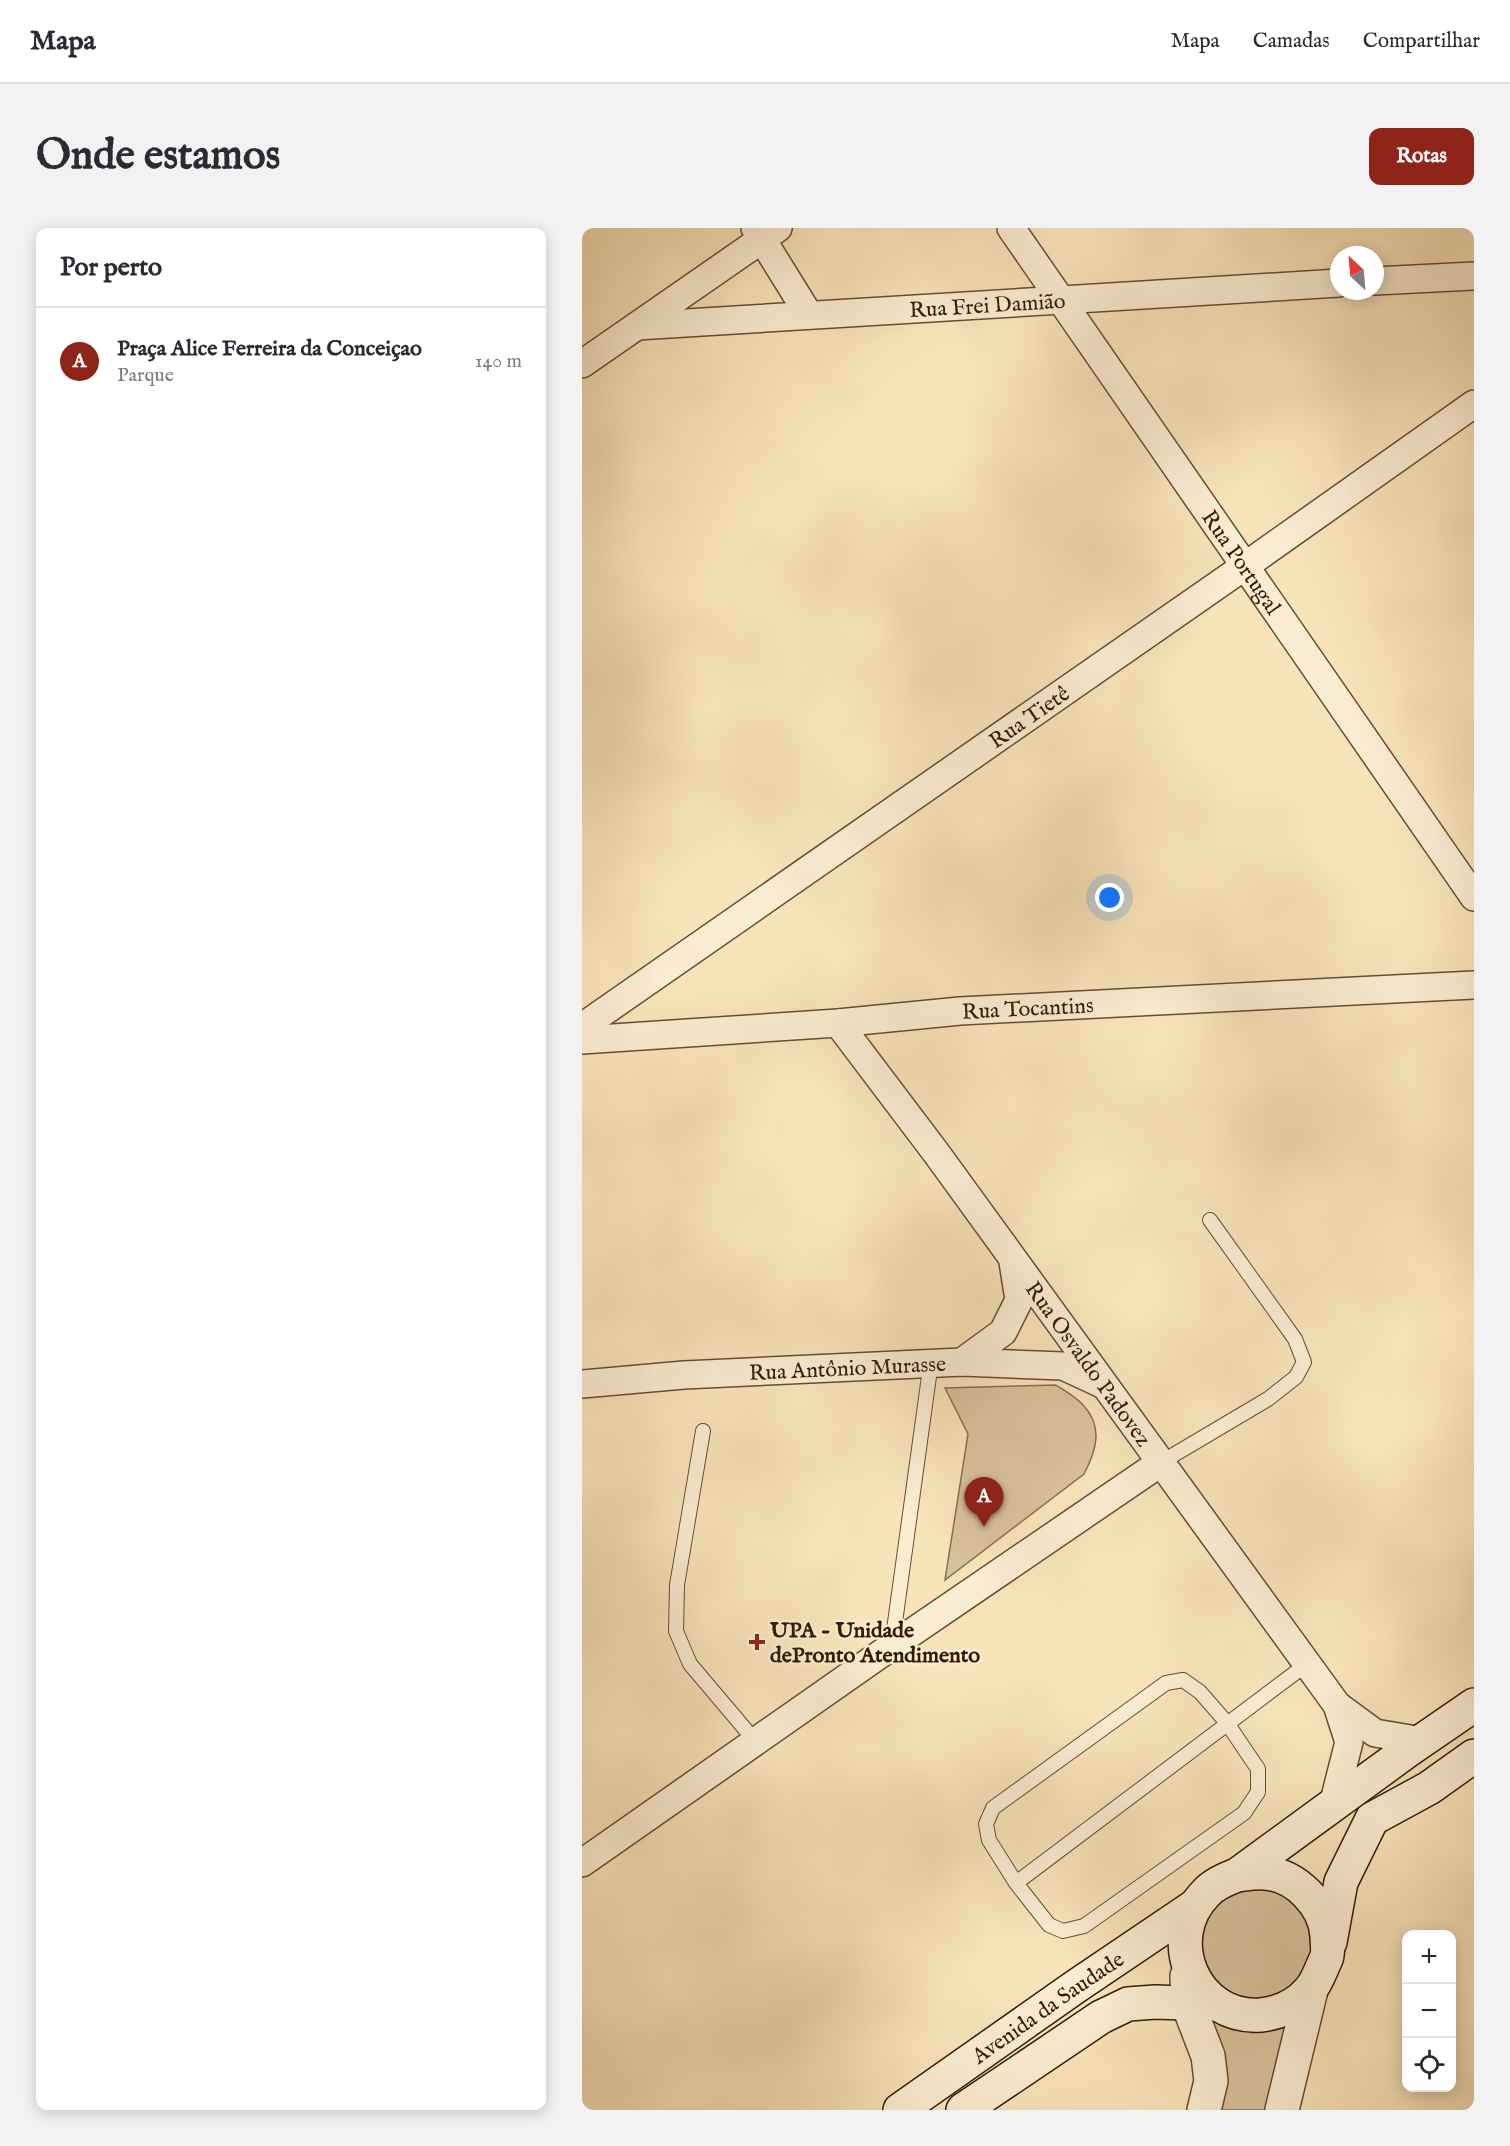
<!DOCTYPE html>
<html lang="pt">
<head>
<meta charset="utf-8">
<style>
  :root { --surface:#fff; --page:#f2f2f3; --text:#2b2b33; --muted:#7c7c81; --line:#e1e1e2; --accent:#8f2418 }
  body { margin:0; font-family:"IM FELL English",serif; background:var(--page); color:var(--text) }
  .controls { position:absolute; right:18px; bottom:18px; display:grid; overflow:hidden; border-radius:12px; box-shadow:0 3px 15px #0003 }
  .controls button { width:54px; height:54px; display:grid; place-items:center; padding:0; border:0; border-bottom:2px solid var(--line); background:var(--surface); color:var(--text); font:30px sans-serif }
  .compass { position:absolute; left:748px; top:18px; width:54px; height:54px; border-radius:50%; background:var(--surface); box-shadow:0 3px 15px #0003; rotate:334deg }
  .you { position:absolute; left:528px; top:670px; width:21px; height:21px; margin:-15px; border:4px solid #fff; border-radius:50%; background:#1a73e8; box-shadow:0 0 0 9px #1a73e833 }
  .badge { display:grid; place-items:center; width:39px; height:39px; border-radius:50%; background:var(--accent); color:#fff; font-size:20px; font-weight:700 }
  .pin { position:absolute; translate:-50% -50px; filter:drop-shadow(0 2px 3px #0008) }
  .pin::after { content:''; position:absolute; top:32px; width:21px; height:18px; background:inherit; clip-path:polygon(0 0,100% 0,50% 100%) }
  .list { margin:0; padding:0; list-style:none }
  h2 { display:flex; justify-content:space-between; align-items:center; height:78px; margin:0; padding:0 24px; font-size:26px }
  h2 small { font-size:20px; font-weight:400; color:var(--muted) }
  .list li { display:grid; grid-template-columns:39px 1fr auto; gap:18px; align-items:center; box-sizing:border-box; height:108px; padding:0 24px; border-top:2px solid var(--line) }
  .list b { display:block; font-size:22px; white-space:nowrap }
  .list p { margin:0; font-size:20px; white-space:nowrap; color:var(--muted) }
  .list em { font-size:20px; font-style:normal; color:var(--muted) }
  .icon { flex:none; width:33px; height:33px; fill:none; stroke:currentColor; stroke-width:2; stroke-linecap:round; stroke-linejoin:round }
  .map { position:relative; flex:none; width:892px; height:1882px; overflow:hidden; border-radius:12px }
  header { display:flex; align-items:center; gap:36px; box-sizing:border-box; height:84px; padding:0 30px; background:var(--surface); border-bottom:2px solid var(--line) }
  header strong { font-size:28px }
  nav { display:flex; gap:33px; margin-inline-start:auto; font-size:21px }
  .intro { display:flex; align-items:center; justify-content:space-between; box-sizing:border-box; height:144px; padding:0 36px }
  h1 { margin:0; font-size:42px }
  .button { padding:15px 27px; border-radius:12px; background:var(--accent); color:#fff; font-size:21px; font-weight:700 }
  main { display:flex; gap:36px; padding:0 36px }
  aside { flex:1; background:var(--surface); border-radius:12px; box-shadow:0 3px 15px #0003 }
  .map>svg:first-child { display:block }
  .green { fill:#d8c29b; stroke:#886e50; stroke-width:1.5 }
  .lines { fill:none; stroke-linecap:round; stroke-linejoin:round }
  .service-casing { stroke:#684c32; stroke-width:16 }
  .minor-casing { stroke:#684c32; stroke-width:30 }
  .tertiary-casing { stroke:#684c32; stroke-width:36 }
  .secondary-casing { stroke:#371a04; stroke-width:36 }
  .service { stroke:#fbedd2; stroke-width:14 }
  .minor { stroke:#fbedd2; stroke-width:27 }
  .tertiary { stroke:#fbedd2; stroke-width:33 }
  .secondary { stroke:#fbedd2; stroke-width:33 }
  .poi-dot { fill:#8f2418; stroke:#fbedd2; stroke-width:2 }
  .labels { text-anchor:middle; stroke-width:4.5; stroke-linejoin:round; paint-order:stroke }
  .street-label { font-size:22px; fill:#371a04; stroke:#fbedd2 }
  .poi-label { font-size:22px; font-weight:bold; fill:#371a04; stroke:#fbedd2; text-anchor:start }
</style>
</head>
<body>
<header>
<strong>Mapa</strong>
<nav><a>Mapa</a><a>Camadas</a><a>Compartilhar</a></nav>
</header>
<div class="intro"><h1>Onde estamos</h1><a class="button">Rotas</a></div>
<main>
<aside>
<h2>Por perto<small></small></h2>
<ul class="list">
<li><span class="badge">A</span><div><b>Praça Alice Ferreira da Conceiçao</b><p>Parque</p></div><em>140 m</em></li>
</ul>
</aside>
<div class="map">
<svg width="892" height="1882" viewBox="0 0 892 1882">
  <rect width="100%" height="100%" fill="#f9e4ba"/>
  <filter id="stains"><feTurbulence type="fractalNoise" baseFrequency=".00333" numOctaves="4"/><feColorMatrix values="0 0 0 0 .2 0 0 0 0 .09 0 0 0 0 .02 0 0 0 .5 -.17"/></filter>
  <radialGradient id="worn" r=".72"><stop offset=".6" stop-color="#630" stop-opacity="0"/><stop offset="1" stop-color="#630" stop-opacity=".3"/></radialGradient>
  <path class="green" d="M474 1157C483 1163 494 1169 501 1177 522 1199 514 1223 502 1246L363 1352 386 1206 363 1160Z
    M660 1657 712 1668 736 1715 713 1764 661 1777 619 1744 618 1691 635 1669Z
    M629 1785 707 1788 684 1882H638L629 1795Z"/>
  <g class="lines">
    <defs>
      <path id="service" d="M121 1203 95 1357 94 1403 108 1436 174 1514
        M578 1235 686 1171 714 1149 722 1134 713 1111 628 992
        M310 1416 349 1134
        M601 1452 618 1464 645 1495 676 1541V1564L662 1585 502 1698 481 1703 467 1697 434 1655 407 1612 404 1596 411 1580 584 1455Z
        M434 1655 725 1436"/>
      <g id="minor">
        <path d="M173 0 227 87"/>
        <path id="s1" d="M429 0 892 669"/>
        <path d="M793 53 892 48"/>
        <path id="s2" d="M55 98 757 55"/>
        <path d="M0 136 196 0"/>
        <path id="s3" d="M256 795 355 926 755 1477 793 1505 840 1513"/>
        <path id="s4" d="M0 799 663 338 892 176"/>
        <path id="s5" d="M0 812 256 795 378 783 892 757"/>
        <path d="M380 1134 421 1104 437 1072 431 1034"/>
        <path id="s6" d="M0 1156 102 1147 380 1134 481 1138 522 1157"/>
        <path d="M751 1577 767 1514 755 1477"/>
        <path d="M0 1635 310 1418 578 1235"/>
      </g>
      <path id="tertiary" d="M605 1748 606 1776 626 1828 629 1853 622 1882
        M700 1882 729 1762"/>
      <g id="secondary">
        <path d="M655 1647C664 1646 674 1644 683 1645 714 1647 743 1677 745 1708 745 1716 747 1724 744 1731 739 1741 735 1755 727 1763 715 1777 697 1785 679 1787 614 1792 578 1712 624 1665 632 1656 644 1651 655 1647L825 1523 892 1477"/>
        <path d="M748 1714 759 1654 790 1591 847 1560 892 1528"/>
        <path id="s7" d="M318 1882 493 1759 613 1678"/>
        <path d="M381 1882 519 1789 546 1776 573 1774 634 1776"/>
      </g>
    </defs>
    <use href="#service" class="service-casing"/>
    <use href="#minor" class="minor-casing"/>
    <use href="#tertiary" class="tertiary-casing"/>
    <use href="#secondary" class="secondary-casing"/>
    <use href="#service" class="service"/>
    <use href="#minor" class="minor"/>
    <use href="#tertiary" class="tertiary"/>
    <use href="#secondary" class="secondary"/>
  </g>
  <path class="poi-dot" d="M172 1405h6v6h6v6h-6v6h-6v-6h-6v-6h6z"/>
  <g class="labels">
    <g class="street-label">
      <text dy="8" stroke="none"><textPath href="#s2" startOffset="351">Rua Frei Damião</textPath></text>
      <text dy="8" stroke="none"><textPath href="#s1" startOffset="406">Rua Portugal</textPath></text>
      <text dy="8" stroke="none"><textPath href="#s4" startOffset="544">Rua Tietê</textPath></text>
      <text dy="8" stroke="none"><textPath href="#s5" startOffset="447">Rua Tocantins</textPath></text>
      <text dy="8" stroke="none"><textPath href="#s3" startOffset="423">Rua Osvaldo Padovez</textPath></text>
      <text dy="8" stroke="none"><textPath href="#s6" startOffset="266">Rua Antônio Murasse</textPath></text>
      <text dy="8" stroke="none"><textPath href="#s7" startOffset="180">Avenida da Saudade</textPath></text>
    </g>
    <g class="poi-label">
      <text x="188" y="1409">UPA - Unidade<tspan x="188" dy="25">dePronto Atendimento</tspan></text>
    </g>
  </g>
  <rect width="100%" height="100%" filter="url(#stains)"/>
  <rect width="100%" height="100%" fill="url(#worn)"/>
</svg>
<div class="controls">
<button>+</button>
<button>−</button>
<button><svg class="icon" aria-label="locate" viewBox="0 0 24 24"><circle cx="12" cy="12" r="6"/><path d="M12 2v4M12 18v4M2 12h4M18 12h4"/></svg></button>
</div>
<svg class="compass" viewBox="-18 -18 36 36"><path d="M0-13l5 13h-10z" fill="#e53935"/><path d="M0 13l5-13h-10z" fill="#7c7c81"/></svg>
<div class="you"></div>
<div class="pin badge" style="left:402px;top:1299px">A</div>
</div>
</main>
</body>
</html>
